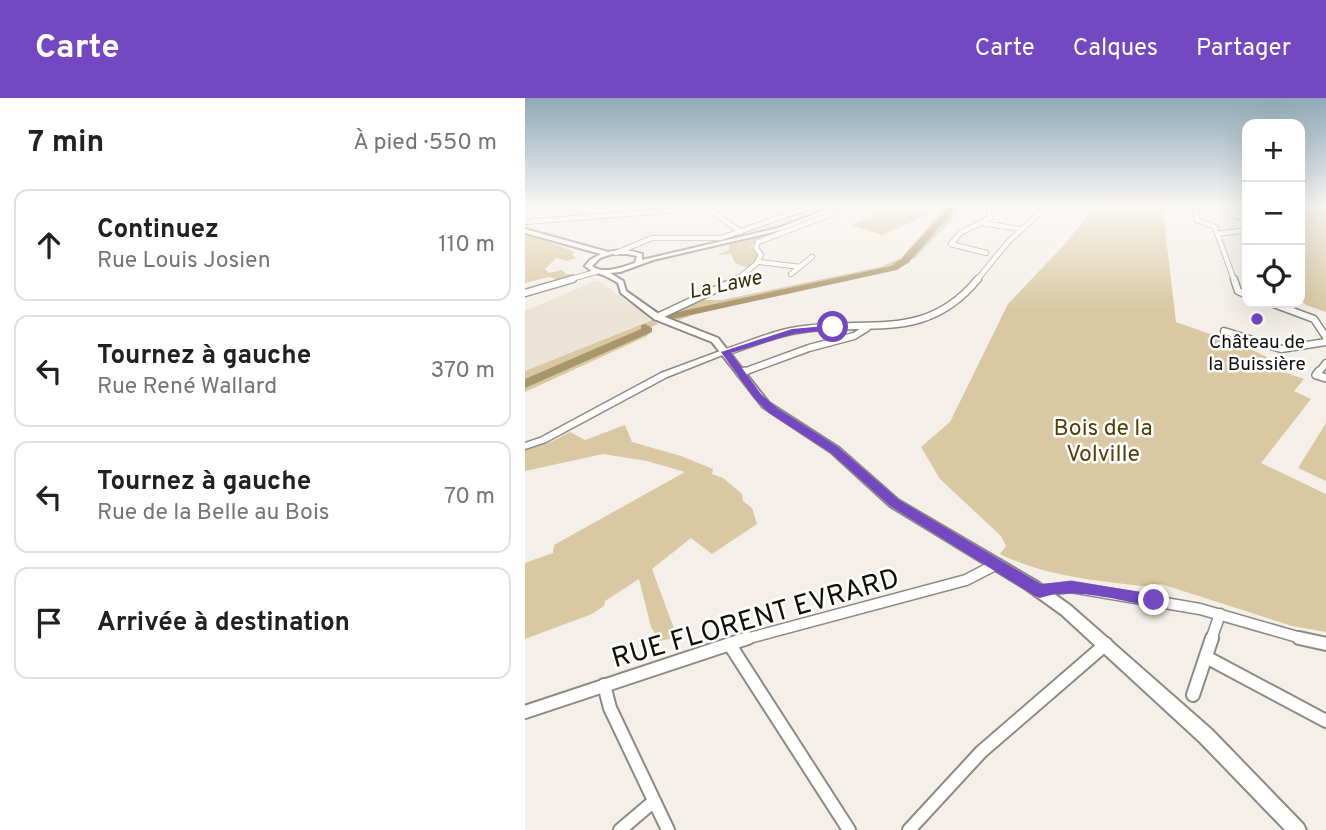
<!DOCTYPE html>
<html lang="fr">
<head>
<meta charset="utf-8">
<style>
  :root { --surface:#fff; --page:#f2f2f2; --text:#202124; --muted:#757577; --line:#e0e0e0; --accent:#7348c0 }
  body { margin:0; font-family:Overpass,sans-serif; background:var(--page); color:var(--text) }
  .controls { position:absolute; right:21px; top:21px; display:grid; overflow:hidden; border-radius:14px; box-shadow:0 7px 28px #0002 }
  .controls button { width:63px; height:63px; display:grid; place-items:center; padding:0; border:0; border-bottom:2px solid var(--line); background:var(--surface); color:var(--text); font:35px sans-serif }
  .stop { position:absolute; width:21px; height:21px; margin:-16px; border:5px solid #7348c0; border-radius:50%; background:#fff }
  .stop.end { background:#7348c0; border-color:#fff; box-shadow:0 2px 7px #0008 }
  .list { margin:0; padding:0; list-style:none }
  h2 { display:flex; justify-content:space-between; align-items:center; height:91px; margin:0; padding:0 28px; font-size:30px }
  h2 small { font-size:23px; font-weight:400; color:var(--muted) }
  .list li { display:grid; grid-template-columns:46px 1fr auto; gap:21px; align-items:center; box-sizing:border-box; height:112px; margin:0 14px 14px; padding:0 14px; border:2px solid var(--line); border-radius:14px }
  .list b { display:block; font-size:26px; white-space:nowrap }
  .list p { margin:0; font-size:23px; white-space:nowrap; color:var(--muted) }
  .list em { font-size:23px; font-style:normal; color:var(--muted) }
  .icon { flex:none; width:38px; height:38px; fill:none; stroke:currentColor; stroke-width:2; stroke-linecap:round; stroke-linejoin:round }
  .map { position:relative; flex:none; width:801px; height:732px; overflow:hidden }
  header { display:flex; align-items:center; gap:42px; box-sizing:border-box; height:98px; padding:0 35px; background:var(--accent); color:#fff }
  header strong { font-size:33px }
  nav { display:flex; gap:38px; margin-inline-start:auto; font-size:24px }
  main { display:flex }
  aside { flex:1; background:var(--surface) }
  .map>svg:first-child { display:block }
  .built { fill:#ebe4d6 }
  .green { fill:#d9c8a1 }
  .lines { fill:none; stroke-linecap:round; stroke-linejoin:round }
  .river { fill:#aa966c; fill-rule:evenodd }
  .minor-far4-casing { stroke:#8d8a83; stroke-width:6 }
  .minor-far3-casing { stroke:#8d8a83; stroke-width:9 }
  .minor-far2-casing { stroke:#8d8a83; stroke-width:10 }
  .minor-far1-casing { stroke:#8d8a83; stroke-width:13 }
  .minor-casing { stroke:#8d8a83; stroke-width:16 }
  .tertiary-casing { stroke:#8d8a83; stroke-width:3 }
  .secondary-casing { stroke:#8d8a83; stroke-width:4 }
  .minor-far4 { stroke:#fff; stroke-width:4.5 }
  .minor-far3 { stroke:#fff; stroke-width:6 }
  .minor-far2 { stroke:#fff; stroke-width:7 }
  .minor-far1 { stroke:#fff; stroke-width:10 }
  .minor { stroke:#fff; stroke-width:12 }
  .tertiary { fill:#fff; fill-rule:evenodd }
  .secondary { fill:#fff; fill-rule:evenodd }
  .route { fill:#7348c0 }
  .poi-dot { fill:#7348c0; stroke:#fff; stroke-width:2.5 }
  .labels { text-anchor:middle; stroke-width:5; stroke-linejoin:round; paint-order:stroke }
  .far-poi-label { font-size:19px; fill:#0f0e0b; stroke:#fff }
  .far-water-label { font-size:21px; font-style:italic; fill:#3b2c08; stroke:#fff }
  .park-label { font-size:23px; fill:#533e06; stroke:#fff }
  .near-street-label { font-size:28px; fill:#0f0e0b; stroke:#fff }
</style>
</head>
<body>
<header>
<strong>Carte</strong>
<nav><a>Carte</a><a>Calques</a><a>Partager</a></nav>
</header>
<main>
<aside>
<h2>7 min<small>À pied · 550 m</small></h2>
<ul class="list">
<li><svg class="icon" aria-label="ahead" viewBox="0 0 24 24"><path d="M12 20V5M6 11l6-6 6 6"/></svg><div><b>Continuez</b><p>Rue Louis Josien</p></div><em>110 m</em></li>
<li><svg class="icon" aria-label="left" viewBox="0 0 24 24"><path d="M17 20v-9H6M10 6l-5 5 5 5"/></svg><div><b>Tournez à gauche</b><p>Rue René Wallard</p></div><em>370 m</em></li>
<li><svg class="icon" aria-label="left" viewBox="0 0 24 24"><path d="M17 20v-9H6M10 6l-5 5 5 5"/></svg><div><b>Tournez à gauche</b><p>Rue de la Belle au Bois</p></div><em>70 m</em></li>
<li><svg class="icon" aria-label="arrive" viewBox="0 0 24 24"><path d="M6 21V4h12l-3 4 3 4H6"/></svg><div><b>Arrivée à destination</b></div></li>
</ul>
</aside>
<div class="map">
<svg width="801" height="732" viewBox="0 0 801 732">
  <rect width="100%" height="100%" fill="#f4f0e9"/>
  <path class="built" d="M72 182 125 219 122 220 125 222 0 273V213Z"/>
  <path class="green" d="M368 109 403 117 357 137 326 127Z
    M415 109H439L389 161 377 159 404 128Z
    M570 109H644L638 115 651 224 719 248 744 260 741 268 779 281 769 293 786 301 736 365 801 396V534L767 528 636 486 625 489C574 483 522 479 475 456L481 448 476 438 415 381 396 349 425 324 483 206 539 147Z
    M775 109H801V214L781 207 775 201Z
    M0 135 50 154 47 157 51 160 42 163 31 160 20 171 24 175 37 172 41 176H50L34 182 24 179 0 185Z
    M234 139 239 140 226 148 234 157 232 163 223 170 210 165 206 156 192 157 204 152V146Z
    M374 161 386 164 371 171 170 216 154 222 145 218 146 215 176 202H197L355 169Z
    M127 222 133 226 122 231 125 234 122 238 0 294V273Z
    M801 325V383L773 370Z
    M100 327 107 344 156 358 188 371 187 376 198 380 217 396 218 403 227 410 232 426 187 456 166 440 127 471 152 539 135 543 126 529 114 481 80 503 79 508 67 516 0 541V465L28 455 29 447 160 374 122 363 78 356 0 373V352L24 345 45 334 60 342Z"/>
  <g class="lines">
    <path class="river" d="M424 109H432L384 164 372 172 148 221 142 218 148 215 366 168 377 160Z
      M120 226 127 230V234L0 290V281L116 231V227Z"/>
    <defs>
      <path id="minor-far4" d="M182 110 216 134
        M0 124 191 109
        M457 125 495 131
        M692 136 722 132
        M91 155 127 140H196L285 109
        M461 155 426 146 435 135 465 120 463 109
        M235 164 275 169
        M266 176 287 159
        M42 182 71 174
        M211 182 231 166 236 157 231 150 233 144 325 109
        M452 182 483 144 521 109
        M709 182 690 129 672 122 670 114 672 110H690L722 122"/>
      <path id="minor-far3" d="M709 181 713 193 722 197
        M0 195 48 181
        M746 205 789 221 801 239
        M132 219 213 181
        M699 233 756 251 801 244
        M201 254C226 246 252 234 279 231 348 222 402 243 453 181
        M216 275 284 250 329 238 342 230
        M793 275 801 265"/>
      <path id="minor-far2" d="M794 273 791 277 801 280
        M215 275 220 273"/>
      <path id="minor-far1" d="M515 493 546 489 675 511 783 542
        M217 542 441 482 472 466
        M686 542 695 516"/>
      <path id="minor" d="M774 540 801 546
        M205 547 324 732
        M681 559 801 623
        M79 587 85 610 143 732
        M668 597 687 540
        M0 614 223 540
        M95 732 128 704
        M384 732 456 654 581 546"/>
      <path id="tertiary" d="M198 252H201L205 254 142 279 21 344 0 351V345L15 340 136 275Z"/>
      <path id="secondary" d="M308 109H316L257 132 128 162 95 174 85 175 98 183 101 193 135 217 193 240 244 305 314 350 373 402 511 483 546 508 687 632 778 726 781 732H760L675 644 536 516 501 491 365 408 306 354 238 309 187 244 129 221 96 195 93 185C88 182 83 179 78 177 70 174 68 175 60 168L65 162 76 156 0 135V131L83 154C95 151 106 152 117 156V162L253 130ZM87 156H102L112 158 110 165C97 169 79 177 67 168L75 160Z"/>
    </defs>
    <use href="#minor-far4" class="minor-far4-casing"/>
    <use href="#minor-far3" class="minor-far3-casing"/>
    <use href="#minor-far2" class="minor-far2-casing"/>
    <use href="#minor-far1" class="minor-far1-casing"/>
    <use href="#minor" class="minor-casing"/>
    <use href="#tertiary" class="tertiary-casing"/>
    <use href="#secondary" class="secondary-casing"/>
    <use href="#minor-far4" class="minor-far4"/>
    <use href="#minor-far3" class="minor-far3"/>
    <use href="#minor-far2" class="minor-far2"/>
    <use href="#minor-far1" class="minor-far1"/>
    <use href="#minor" class="minor"/>
    <use href="#tertiary" class="tertiary"/>
    <use href="#secondary" class="secondary"/>
  </g>
  <linearGradient id="sky" x2="0" y2="1"><stop stop-color="#8fa8b6"/><stop offset="0.51" stop-color="#faf8f5"/><stop offset="1" stop-color="#faf8f5" stop-opacity="0"/></linearGradient>
  <rect width="801" height="212" fill="url(#sky)"/>
  <path class="route" d="M311 227V231L268 236 206 255 236 296 252 310 313 349 374 402 516 486 546 483 629 496 635 498 637 502 635 507 629 509C597 503 546 488 515 500L510 498 365 408 306 355 244 315 229 300 196 254 267 231Z"/>
  <circle class="poi-dot" cx="732" cy="221" r="7"/>
  <g class="labels">
    <g class="far-poi-label">
      <text x="732" y="250">Château de<tspan x="732" dy="22">la Buissière</tspan></text>
    </g>
    <g class="far-water-label">
      <text transform="translate(200 186) rotate(-12)" y="7">La Lawe</text>
    </g>
    <g class="park-label">
      <text x="578" y="337">Bois de la<tspan x="578" dy="26">Volville</tspan></text>
    </g>
    <g class="near-street-label">
      <text transform="translate(230 519) rotate(-16)" y="10">RUE FLORENT EVRARD</text>
    </g>
  </g>
</svg>
<div class="controls">
<button>+</button>
<button>−</button>
<button><svg class="icon" aria-label="locate" viewBox="0 0 24 24"><circle cx="12" cy="12" r="6"/><path d="M12 2v4M12 18v4M2 12h4M18 12h4"/></svg></button>
</div>
<div class="stop" style="left:308px;top:229px"></div>
<div class="stop end" style="left:629px;top:502px"></div>
</div>
</main>
</body>
</html>
